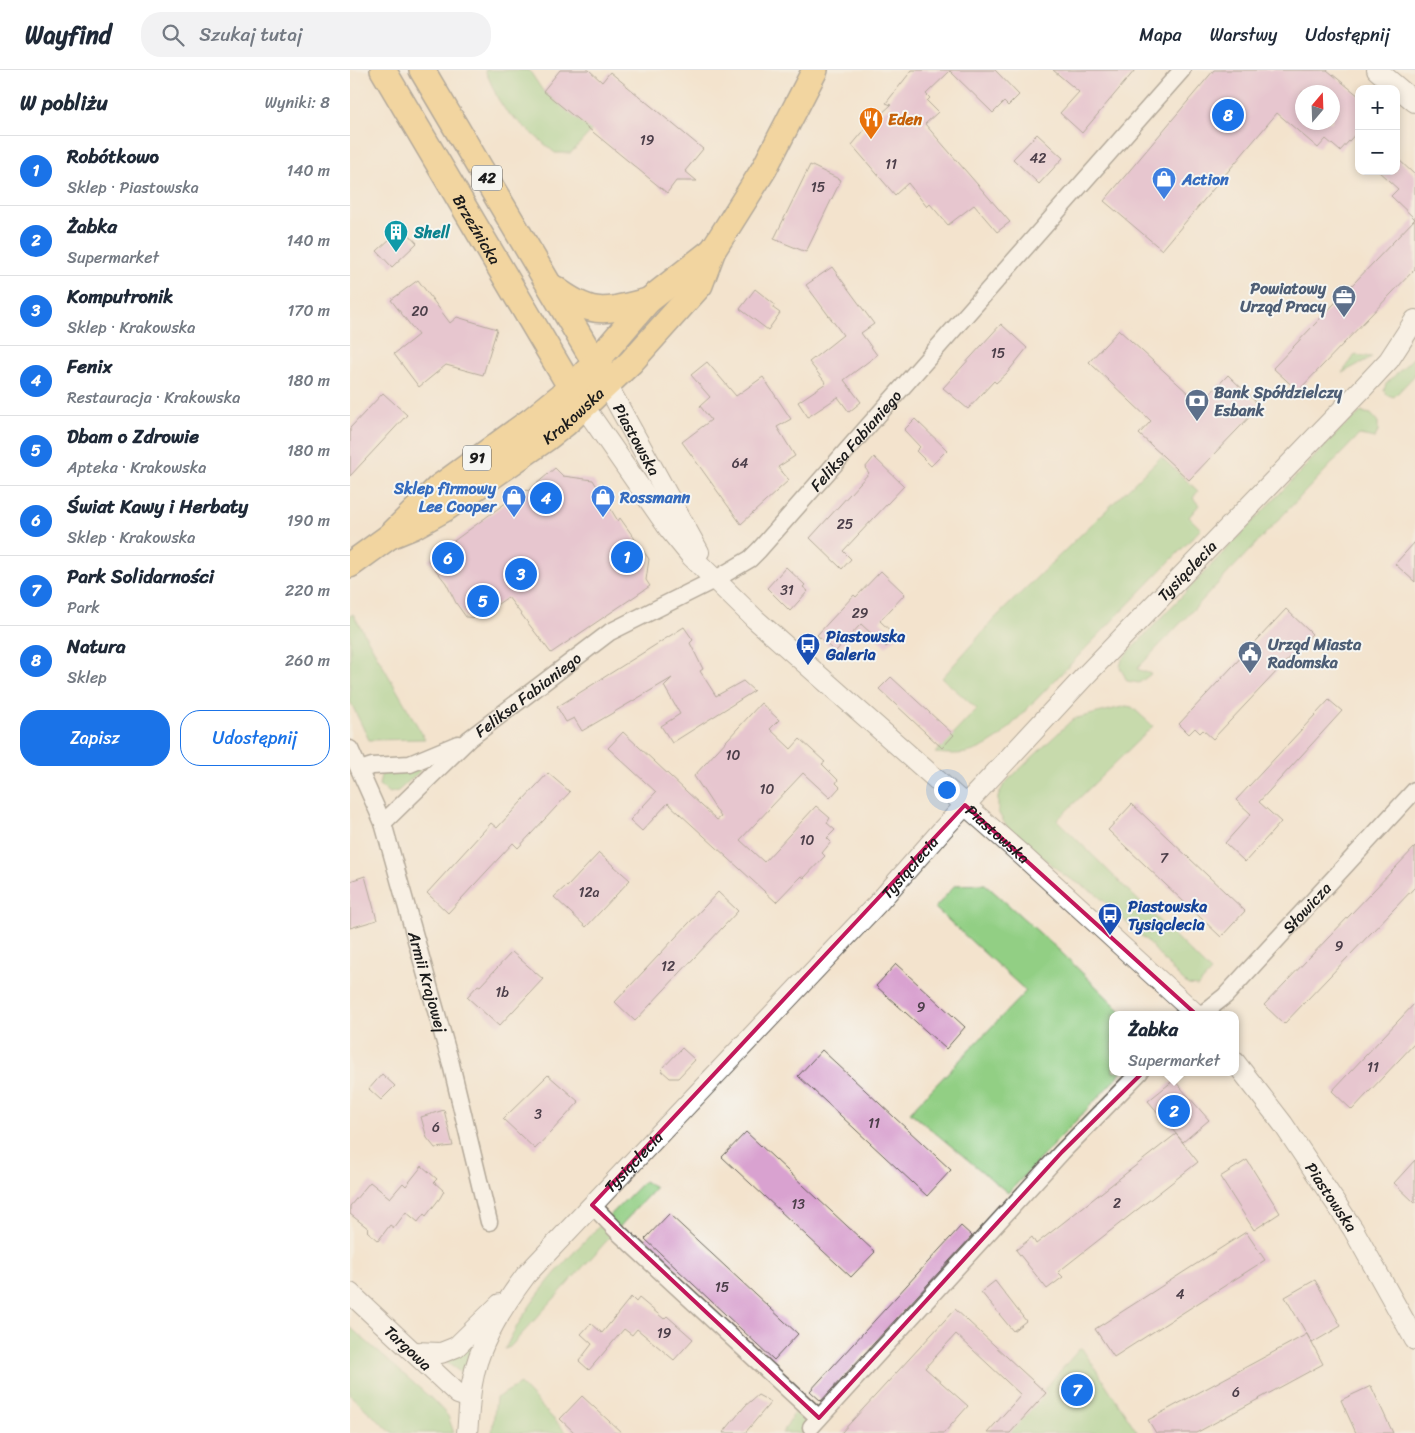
<!DOCTYPE html>
<html lang="pl">
<head>
<meta charset="utf-8">
<style>
  :root { --surface:#fff; --page:#f2f2f3; --text:#1f2937; --muted:#747a83; --line:#e0e1e3; --accent:#1a73e8 }
  body { margin:0; font-family:Sriracha,sans-serif; background:var(--page); color:var(--text) }
  .controls { position:absolute; right:15px; top:15px; display:grid; overflow:hidden; border-radius:10px; box-shadow:0 2px 8px #0003 }
  .controls button { width:45px; height:45px; display:grid; place-items:center; padding:0; border:0; border-bottom:1px solid var(--line); background:var(--surface); color:var(--text); font:25px sans-serif }
  .compass { position:absolute; left:945px; top:15px; width:45px; height:45px; border-radius:50%; background:var(--surface); box-shadow:0 2px 8px #0003; rotate:19deg }
  .you { position:absolute; left:596px; top:719px; width:18px; height:18px; margin:-12px; border:4px solid #fff; border-radius:50%; background:#1a73e8; box-shadow:0 0 0 8px #1a73e833 }
  .badge { display:grid; place-items:center; width:32px; height:32px; border-radius:50%; background:var(--accent); color:#fff; font-size:16px; font-weight:700 }
  .pin { position:absolute; translate:-50% -50%; border:2px solid #fff; box-shadow:0 1px 5px #0006 }
  .popup { position:absolute; left:759px; top:941px; width:130px; height:65px; box-sizing:border-box; display:grid; place-content:center; border-radius:10px; background:var(--surface); filter:drop-shadow(0 1px 4px #0005); font-size:16px; white-space:nowrap; color:var(--muted) }
  .popup b { font-size:19px; color:var(--text) }
  .popup::after { content:''; position:absolute; left:50%; top:100%; margin-left:-10px; border:10px solid transparent; border-top-color:var(--surface) }
  .list { margin:0; padding:0; list-style:none }
  h2 { display:flex; justify-content:space-between; align-items:center; height:65px; margin:0; padding:0 20px; font-size:21px }
  h2 small { font-size:16px; font-weight:400; color:var(--muted) }
  .list li { display:grid; grid-template-columns:32px 1fr auto; gap:15px; align-items:center; box-sizing:border-box; height:70px; padding:0 20px; border-top:1px solid var(--line) }
  .list b { display:block; font-size:19px; white-space:nowrap }
  .list p { margin:0; font-size:16px; white-space:nowrap; color:var(--muted) }
  .list em { font-size:16px; font-style:normal; color:var(--muted) }
  .actions { display:flex; gap:10px; padding:15px 20px }
  .actions a { flex:1; padding:11px 0; border:1px solid var(--accent); border-radius:20px; text-align:center; font-size:18px; color:var(--accent) }
  .actions .main { background:var(--accent); color:#fff }
  .icon { flex:none; width:28px; height:28px; fill:none; stroke:currentColor; stroke-width:2; stroke-linecap:round; stroke-linejoin:round }
  .map { position:relative; flex:none; width:1065px; height:1363px; overflow:hidden }
  header { display:flex; align-items:center; gap:30px; box-sizing:border-box; height:70px; padding:0 25px; background:var(--surface); border-bottom:1px solid var(--line) }
  header strong { font-size:24px }
  nav { display:flex; gap:28px; margin-inline-start:auto; font-size:18px }
  .search { width:350px; height:45px; background:var(--page); display:flex; align-items:center; gap:12px; box-sizing:border-box; padding:0 18px; border-radius:20px; color:var(--muted); font-size:19px }
  main { display:flex }
  aside { flex:1; background:var(--surface) }
  .map>svg:first-child { display:block }
  .green { fill:#92cf84; stroke:#577650 }
  .building { fill:#d9a2d0; fill-rule:evenodd }
  .lines { fill:none; stroke-linecap:round; stroke-linejoin:round }
  .minor-casing { stroke:#67625a; stroke-width:19 }
  .tertiary-casing { stroke:#67625a; stroke-width:22 }
  .primary-casing { stroke:#67625a; stroke-width:28 }
  .minor { stroke:#fff; stroke-width:16 }
  .tertiary { stroke:#fff; stroke-width:20 }
  .primary { stroke:#f1c369; stroke-width:25 }
  .marked { fill:none; stroke:#c2185b; stroke-width:4; stroke-linejoin:round }
  .labels { text-anchor:middle; stroke-width:4; stroke-linejoin:round; paint-order:stroke }
  .number-label { font-size:14px; fill:#4b3e49 }
  .shield { fill:#f6f6f2; stroke:#5d5d5c; stroke-width:1 }
  .shield-label { font-size:15px; font-weight:bold; fill:#1c1c1c }
  .food-label { font-size:16px; font-weight:bold; fill:#c56008; stroke:#f6f6f2; text-anchor:start }
  .shop-label { font-size:16px; font-weight:bold; fill:#366cbe; stroke:#f6f6f2; text-anchor:start }
  .street-label { font-size:16px; fill:#1c1c1c; stroke:#f6f6f2 }
  .culture-label { font-size:16px; font-weight:bold; fill:#0d838f; stroke:#f6f6f2; text-anchor:start }
  .service-label { font-size:16px; font-weight:bold; fill:#4e5e75; stroke:#f6f6f2; text-anchor:start }
  .transit-label { font-size:16px; font-weight:bold; fill:#164399; stroke:#f6f6f2; text-anchor:start }
</style>
</head>
<body>
<header>
<strong>Wayfind</strong>
<div class="search"><svg class="icon" aria-label="search" viewBox="0 0 24 24"><circle cx="10" cy="10" r="6"/><path d="M15 15l6 6"/></svg>Szukaj tutaj</div>
<nav><a>Mapa</a><a>Warstwy</a><a>Udostępnij</a></nav>
</header>
<main>
<aside>
<h2>W pobliżu<small>Wyniki: 8</small></h2>
<ul class="list">
<li><span class="badge">1</span><div><b>Robótkowo</b><p>Sklep · Piastowska</p></div><em>140 m</em></li>
<li><span class="badge">2</span><div><b>Żabka</b><p>Supermarket</p></div><em>140 m</em></li>
<li><span class="badge">3</span><div><b>Komputronik</b><p>Sklep · Krakowska</p></div><em>170 m</em></li>
<li><span class="badge">4</span><div><b>Fenix</b><p>Restauracja · Krakowska</p></div><em>180 m</em></li>
<li><span class="badge">5</span><div><b>Dbam o Zdrowie</b><p>Apteka · Krakowska</p></div><em>180 m</em></li>
<li><span class="badge">6</span><div><b>Świat Kawy i Herbaty</b><p>Sklep · Krakowska</p></div><em>190 m</em></li>
<li><span class="badge">7</span><div><b>Park Solidarności</b><p>Park</p></div><em>220 m</em></li>
<li><span class="badge">8</span><div><b>Natura</b><p>Sklep</p></div><em>260 m</em></li>
</ul>
<div class="actions"><a class="main">Zapisz</a><a>Udostępnij</a></div>
</aside>
<div class="map">
<svg width="1065" height="1363" viewBox="0 0 1065 1363">
  <rect width="100%" height="100%" fill="#f6f6f2"/>
  <filter id="ink" filterUnits="userSpaceOnUse"><feTurbulence type="fractalNoise" baseFrequency=".02" numOctaves="2"/><feDisplacementMap in="SourceGraphic" scale="10" xChannelSelector="R" yChannelSelector="G"/><feConvolveMatrix kernelMatrix="1 2 1 2 8 2 1 2 1" color-interpolation-filters="sRGB"/></filter>
  <filter id="wash" filterUnits="userSpaceOnUse"><feTurbulence type="fractalNoise" baseFrequency=".0096" numOctaves="4" result="noise"/><feDisplacementMap in="SourceGraphic" scale="20" xChannelSelector="R" yChannelSelector="G"/><feGaussianBlur stdDeviation="1.12" result="paint"/><feColorMatrix in="noise" values="0 0 0 0 0 0 0 0 0 0 0 0 0 0 0 0 0 1.4 0 .05"/><feComposite in="paint" operator="in"/></filter>
  <g filter="url(#wash)">
    <rect width="100%" height="100%" fill="#f3e3cd"/>
    <path class="green" d="M135 0H179L193 21 242 60 221 83H205L156 41 148 29Z
      M1005 285 1022 287 992 303Z
      M1065 286V305L1044 327 1037 325 1034 320 1036 314Z
      M1011 342 1021 344 1028 352V361L1025 368 1009 365 787 599 801 604 789 613 777 611 770 597 772 589 992 358Z
      M811 387 848 421 843 428 849 435 839 447 851 459 651 666C626 683 616 686 585 683L627 639 592 608 645 548Z
      M3 544 75 669 19 670 0 631V546Z
      M776 636 782 637 803 656 707 750 861 902 848 916 838 915 827 905 798 872 745 823 714 805 657 757 648 742V727L654 714 723 649Z
      M69 699 70 701 48 721 39 723 29 715 31 705 36 703Z
      M635 814 710 881 775 945H763V1002H772L658 1123 560 1042 676 921 585 838 605 815Z
      M294 1111 305 1118 160 1277 155 1279C186 1212 244 1163 294 1111Z
      M0 1257 83 1330 98 1346 104 1363H42L0 1325Z
      M122 1275 113 1304 93 1290 120 1276Z
      M731 1277 788 1363H656Z
      M170 1314 217 1363H142L146 1328Z
      M445 1342 467 1363H432Z"/>
    <g id="blocks">
      <path class="building" d="M210 0H239L252 12 260 2 353 79 335 101 347 111H326L317 123 193 21Z
        M562 0H645L669 25 658 36 654 32 643 43 600 1 576 24 580 28 577 31 588 42 575 54 660 152 647 162 624 135 598 155 580 134 577 137 558 113 545 125 502 75 517 57 541 35 536 33Z
        M703 0H785L732 63 710 43 729 22Z
        M864 0H977L1009 26V60L990 81 976 69 968 78 927 43 812 180 754 131ZM952 22H982V52H952Z
        M687 64 713 88 689 114 663 89Z
        M1046 87 1065 105V149L1041 126 1048 119 1028 101H1046Z
        M460 95 491 110 456 182 424 169Z
        M1065 149V199L948 321 923 298Z
        M57 162 67 173 42 197 27 181 42 167 47 171Z
        M482 197 524 254 511 263 527 285 494 310 511 332 499 342 488 327 458 347 448 332 476 313 459 292 493 265 456 215Z
        M68 210 100 253 107 247 147 259 133 305 96 295 69 317 44 284 68 265 41 230Z
        M405 219 424 234 423 238 430 243 418 260 390 239Z
        M651 254 677 278 657 303 646 313 644 311 618 339 593 318Z
        M769 260 850 334 878 305 910 336 839 410 789 364 801 351 739 292Z
        M357 292 386 326 413 307 441 349 427 357 445 386 428 397 439 410 391 454 332 372 361 350 350 336 360 327 341 305Z
        M33 323 57 345 0 406V358Z
        M565 349 597 380 581 396 566 381 570 377 554 360Z
        M524 387 554 416 493 481 501 489 492 499 460 468 519 403 515 398Z
        M205 398 213 406 243 410 268 451 270 448 299 489 296 510 300 516 201 583 158 527 128 548 116 547 106 533 96 513 78 490 161 429 177 420 178 421Z
        M1065 472V512L1045 494Z
        M436 497 455 515 453 517 458 521 440 541 417 518Z
        M531 501 555 524 530 551 547 567 536 577 511 554 485 582 467 565 504 525 506 527Z
        M936 539 962 564 863 669 853 660 850 663 845 658 839 664 829 654Z
        M334 557 343 570 340 573 353 599 350 601 366 626 393 611 404 621 322 673 311 656 330 644 314 616 322 608 232 661 224 648 216 652 207 637Z
        M541 607 604 665 592 678 529 619Z
        M979 630 992 641 909 732 931 752 895 792 875 773 901 744 886 730Z
        M411 633 429 650 420 659 441 679 450 669 475 692 472 694 488 710 486 713 490 717 480 728 453 703 390 770 414 792 466 736 480 748 477 753 485 760 477 768 481 772 472 783 475 786 454 808 451 806 426 832 318 733 292 761 280 750 306 722 258 678 273 662 367 750 371 747 344 706Z
        M198 703 220 722 168 778 163 773 98 843 77 823 141 753 147 758Z
        M782 734 895 841 871 867 758 760Z
        M1065 777V817L934 954 914 935Z
        M249 783 280 810 236 857 204 827 216 816 217 817Z
        M15 806 27 850 0 858V811Z
        M368 822 388 841 285 951 265 932Z
        M162 882 193 909 149 956 117 927 128 915 130 916Z
        M546 894 615 957 596 979 526 916Z
        M1065 933V973L1002 1040 982 1021Z
        M332 978 345 990 328 1008H320L311 1000Z
        M472 980 601 1100 577 1126 448 1006Z
        M32 1004 45 1016 31 1030 19 1019Z
        M198 1005 229 1032 185 1079 153 1049Z
        M824 1010 859 1050 833 1072 798 1031Z
        M94 1040 103 1076 85 1078 77 1068 71 1047Z
        M396 1062 525 1182 501 1207 372 1087Z
        M826 1064 848 1092 708 1202 713 1207 697 1219 666 1180 682 1167 686 1174Z
        M897 1090 930 1143 904 1160 870 1107Z
        M1065 1090V1133L1044 1113Z
        M72 1096 87 1109 84 1112 94 1121 90 1128 76 1146 74 1144 68 1152 56 1142 44 1158 40 1155 28 1171 17 1161 19 1159 0 1144V1136L20 1112 40 1128 53 1113 56 1116Z
        M319 1144 448 1264 424 1290 295 1169Z
        M611 1156 622 1166 471 1331 460 1321Z
        M896 1162 915 1190 764 1287 745 1259Z
        M965 1210 991 1256 962 1273 935 1227Z
        M645 1211 676 1251 663 1261 631 1222Z
        M281 1227 286 1232 289 1228 314 1249 317 1246 343 1269 324 1290 287 1259 282 1265 274 1259 239 1300 229 1291 242 1274 231 1264 241 1253 252 1263Z
        M605 1239 696 1323 660 1363H637L671 1325 606 1264 575 1298 618 1336 594 1363H491Z
        M957 1264 973 1294 846 1363H806L798 1350Z
        M1021 1316 1043 1363H1006L991 1330Z
        M408 1325 421 1332 395 1363H373L395 1336Z
        M232 1326 272 1363H225L210 1349Z"/>
    </g>
  </g>
  <g filter="url(#ink)">
    <use href="#blocks" fill-opacity="0" stroke="#67625a" stroke-width="1"/>
    <g class="lines">
      <defs>
        <g id="minor">
          <path id="s1" d="M0 679 33 753 101 994 139 1152"/>
          <path d="M10 700 22 696 60 694 108 674"/>
          <path id="s2" d="M33 753 119 669 260 562 366 509 400 489 409 480 832 0"/>
          <path id="s3" d="M851 945 875 926 1065 720"/>
          <path d="M242 1135 270 1164 469 1348"/>
          <path d="M461 1357 712 1082 790 1002"/>
        </g>
        <g id="tertiary">
          <path d="M1027 0 1065 32"/>
          <path id="s4" d="M257 315 349 482"/>
          <path id="s5" d="M226 325 319 459 341 486 405 549 673 786 847 945"/>
          <path id="s6" d="M885 992 933 1054 1003 1159 1065 1270"/>
          <path id="s7" d="M0 1223 108 1324 120 1328"/>
          <path d="M64 1282 91 1283 106 1277 150 1234"/>
          <path id="s8" d="M117 1363C119 1345 119 1326 123 1309 129 1274 155 1233 176 1205L529 832 592 760 735 606 1012 319 1039 290 1065 250"/>
        </g>
        <g id="primary">
          <path id="s9" d="M33 0 221 318"/>
          <path d="M72 0 253 306"/>
          <path d="M204 218C243 247 253 242 298 231"/>
          <path id="s10" d="M40 466 62 457 96 438 197 368 215 354 281 292 350 215 363 180 414 99 465 0"/>
          <path d="M0 495 40 466 88 418 183 349 221 318 245 293 298 231 363 180"/>
        </g>
      </defs>
      <use href="#minor" class="minor-casing"/>
      <use href="#tertiary" class="tertiary-casing"/>
      <use href="#primary" class="primary-casing"/>
      <use href="#minor" class="minor"/>
      <use href="#tertiary" class="tertiary"/>
      <use href="#primary" class="primary"/>
    </g>
  </g>
  <path d="M0 0H1065V1363H0ZM615 735 849 947 712 1082 469 1348 242 1135Z" fill="#f3e3cd" fill-opacity=".55" fill-rule="evenodd"/>
  <path class="marked" d="M615 735 849 947 712 1082 469 1348 242 1135Z"/>
  <defs>
    <symbol id="restaurant-pin" viewBox="-11 -11 22 30"><path d="M0 17L-7.5 6A9.5 9.5 0 1 1 7.5 6Z" fill="#e8710a" stroke="#f6f6f2"/><path d="M-5-6h1v4h1v-4h1v4h1v-4h1v5L-1.5 .5V6h-2V.5L-5-1ZM5-6V6H3V1.5H1.5Q1.5-4 5-6Z" fill="#fff"/></symbol>
    <symbol id="shop-pin" viewBox="-11 -11 22 30"><path d="M0 17L-7.5 6A9.5 9.5 0 1 1 7.5 6Z" fill="#3f7fe0" stroke="#f6f6f2"/><path d="M-5-2.5h2.3a2.7 3.5 0 0 1 5.4 0H5L5.5 6h-11ZM-1.5-2.5h3a1.5 2.3 0 0 0-3 0Z" fill="#fff"/></symbol>
    <symbol id="building-pin" viewBox="-11 -11 22 30"><path d="M0 17L-7.5 6A9.5 9.5 0 1 1 7.5 6Z" fill="#0f9aa8" stroke="#f6f6f2"/><path d="M-4-6H4V6H1V3H-1V6H-4ZM-2.5-4.3h1.7v1.8h-1.7ZM.8-4.3h1.7v1.8H.8ZM-2.5-1h1.7V.8h-1.7ZM.8-1h1.7V.8H.8Z" fill="#fff"/></symbol>
    <symbol id="office-pin" viewBox="-11 -11 22 30"><path d="M0 17L-7.5 6A9.5 9.5 0 1 1 7.5 6Z" fill="#5c6f8a" stroke="#f6f6f2"/><path d="M-6-3h4V-5.5h4V-3h4V5H-6ZM-1-4.5V-3h2v-1.5ZM-6 0V1H6V0Z" fill="#fff"/></symbol>
    <symbol id="bank-pin" viewBox="-11 -11 22 30"><path d="M0 17L-7.5 6A9.5 9.5 0 1 1 7.5 6Z" fill="#5c6f8a" stroke="#f6f6f2"/><path d="M-6-4H6V4H-6ZM0-2.3a2.3 2.3 0 1 0 0 4.6a2.3 2.3 0 1 0 0-4.6Z" fill="#fff"/></symbol>
    <symbol id="bus-pin" viewBox="-11 -11 22 30"><path d="M0 17L-7.5 6A9.5 9.5 0 1 1 7.5 6Z" fill="#1a4fb4" stroke="#f6f6f2"/><path d="M-5-6H5V4H4V6H2V4H-2V6H-4V4H-5ZM-3.5-4V0h7V-4ZM-3.5 1.2v1.5H-2V1.2ZM2 1.2v1.5H3.5V1.2Z" fill="#fff"/></symbol>
    <symbol id="civic-pin" viewBox="-11 -11 22 30"><path d="M0 17L-7.5 6A9.5 9.5 0 1 1 7.5 6Z" fill="#5c6f8a" stroke="#f6f6f2"/><path d="M-.6-6.5H3V-4.5H.6V-3L4-1V1h2V6H-6V1h2V-1L-.6-3ZM-1.2 2.5V6h2.4V2.5Z" fill="#fff"/></symbol>
  </defs>
  <g fill-rule="evenodd">
    <use href="#restaurant-pin" x="507" y="35" width="28" height="38"/>
    <use href="#shop-pin" x="800" y="95" width="28" height="38"/>
    <use href="#building-pin" x="32" y="148" width="28" height="38"/>
    <use href="#office-pin" x="980" y="213" width="28" height="38"/>
    <use href="#bank-pin" x="833" y="317" width="28" height="38"/>
    <use href="#shop-pin" x="150" y="413" width="28" height="38"/>
    <use href="#shop-pin" x="239" y="413" width="28" height="38"/>
    <use href="#bus-pin" x="444" y="561" width="28" height="38"/>
    <use href="#civic-pin" x="886" y="569" width="28" height="38"/>
    <use href="#bus-pin" x="746" y="831" width="28" height="38"/>
  </g>
  <g class="labels">
    <g class="number-label">
      <text x="297" y="75">19</text>
      <text x="688" y="93">42</text>
      <text x="541" y="99">11</text>
      <text x="468" y="122">15</text>
      <text x="70" y="246">20</text>
      <text x="648" y="288">15</text>
      <text x="390" y="398">64</text>
      <text x="495" y="459">25</text>
      <text x="437" y="525">31</text>
      <text x="510" y="548">29</text>
      <text x="383" y="690">10</text>
      <text x="417" y="724">10</text>
      <text x="457" y="775">10</text>
      <text x="814" y="793">7</text>
      <text x="239" y="827">12a</text>
      <text x="989" y="881">9</text>
      <text x="318" y="901">12</text>
      <text x="152" y="927">1b</text>
      <text x="571" y="942">9</text>
      <text x="1023" y="1002">11</text>
      <text x="188" y="1049">3</text>
      <text x="524" y="1058">11</text>
      <text x="86" y="1062">6</text>
      <text x="767" y="1138">2</text>
      <text x="448" y="1139">13</text>
      <text x="372" y="1222">15</text>
      <text x="830" y="1229">4</text>
      <text x="314" y="1268">19</text>
      <text x="886" y="1327">6</text>
    </g>
    <g class="shield">
      <rect x="122" y="95.5" width="30" height="25" rx="4"/>
      <rect x="113" y="375.5" width="28" height="25" rx="4"/>
    </g>
    <g class="shield-label">
      <text x="137" y="113">42</text>
      <text x="127" y="393">91</text>
    </g>
    <g class="food-label">
      <text x="538" y="55">Eden</text>
    </g>
    <g class="shop-label">
      <text x="832" y="115">Action</text>
      <text x="146" y="424" text-anchor="end">Sklep firmowy<tspan x="146" dy="18">Lee Cooper</tspan></text>
      <text x="270" y="433">Rossmann</text>
    </g>
    <g class="street-label">
      <text dy="6" stroke="none"><textPath href="#s9" startOffset="185">Brzeźnicka</textPath></text>
      <text dy="6" stroke="none"><textPath href="#s10" startOffset="220">Krakowska</textPath></text>
      <text dy="6" stroke="none"><textPath href="#s4" startOffset="62">Piastowska</textPath></text>
      <text dy="6" stroke="none"><textPath href="#s2" startOffset="614">Feliksa Fabianiego</textPath></text>
      <text dy="6" stroke="none"><textPath href="#s8" startOffset="1138">Tysiąclecia</textPath></text>
      <text dy="6" stroke="none"><textPath href="#s2" startOffset="194">Feliksa Fabianiego</textPath></text>
      <text dy="6" stroke="none"><textPath href="#s5" startOffset="612">Piastowska</textPath></text>
      <text dy="6" stroke="none"><textPath href="#s8" startOffset="732">Tysiąclecia</textPath></text>
      <text dy="6" stroke="none"><textPath href="#s3" startOffset="151">Słowicza</textPath></text>
      <text dy="6" stroke="none"><textPath href="#s1" startOffset="246">Armii Krajowej</textPath></text>
      <text dy="6" stroke="none"><textPath href="#s8" startOffset="328">Tysiąclecia</textPath></text>
      <text dy="6" stroke="none"><textPath href="#s6" startOffset="166">Piastowska</textPath></text>
      <text dy="6" stroke="none"><textPath href="#s7" startOffset="80">Targowa</textPath></text>
    </g>
    <g class="culture-label">
      <text x="64" y="168">Shell</text>
    </g>
    <g class="service-label">
      <text x="976" y="224" text-anchor="end">Powiatowy<tspan x="976" dy="18">Urząd Pracy</tspan></text>
      <text x="864" y="328">Bank Spółdzielczy<tspan x="864" dy="18">Esbank</tspan></text>
      <text x="918" y="580">Urząd Miasta<tspan x="918" dy="18">Radomska</tspan></text>
    </g>
    <g class="transit-label">
      <text x="476" y="572">Piastowska<tspan x="476" dy="18">Galeria</tspan></text>
      <text x="778" y="842">Piastowska<tspan x="778" dy="18">Tysiąclecia</tspan></text>
    </g>
  </g>
</svg>
<div class="controls">
<button>+</button>
<button>−</button>
</div>
<svg class="compass" viewBox="-18 -18 36 36"><path d="M0-13l5 13h-10z" fill="#e53935"/><path d="M0 13l5-13h-10z" fill="#747a83"/></svg>
<div class="you"></div>
<div class="pin badge" style="left:277px;top:487px">1</div>
<div class="pin badge" style="left:824px;top:1041px">2</div>
<div class="popup"><b>Żabka</b>Supermarket</div>
<div class="pin badge" style="left:171px;top:504px">3</div>
<div class="pin badge" style="left:196px;top:428px">4</div>
<div class="pin badge" style="left:133px;top:531px">5</div>
<div class="pin badge" style="left:98px;top:488px">6</div>
<div class="pin badge" style="left:727px;top:1320px">7</div>
<div class="pin badge" style="left:878px;top:45px">8</div>
</div>
</main>
</body>
</html>
